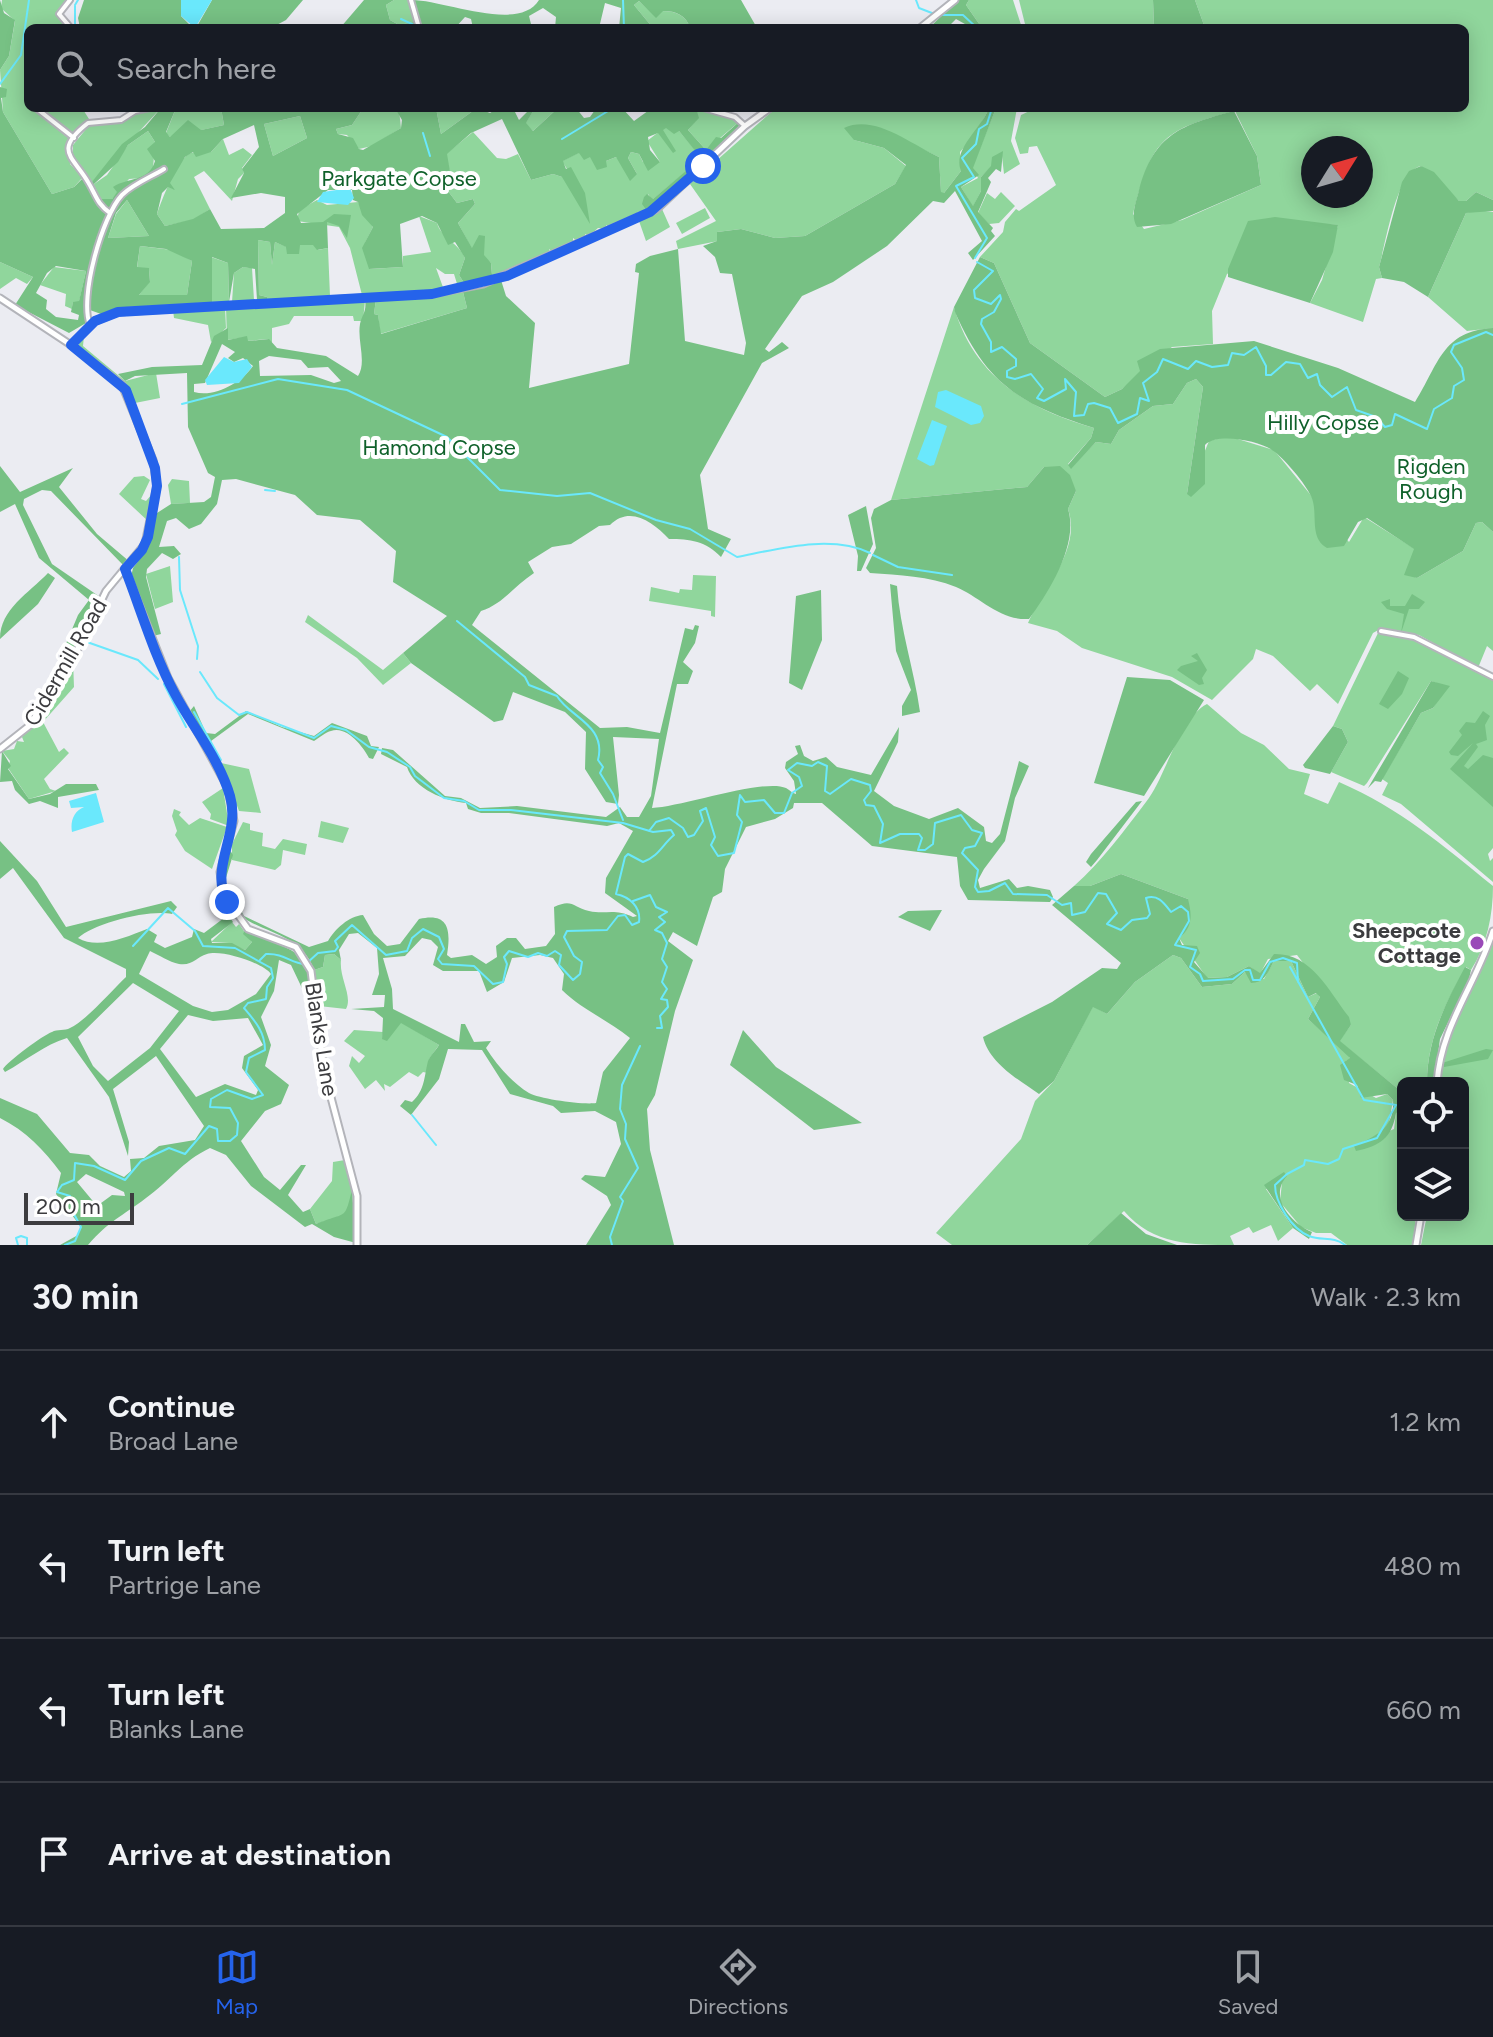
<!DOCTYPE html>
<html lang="en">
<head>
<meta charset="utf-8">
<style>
  :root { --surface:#171b24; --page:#20242c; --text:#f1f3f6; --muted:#9ea1a6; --line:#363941; --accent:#2563eb }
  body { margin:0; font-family:Figtree,sans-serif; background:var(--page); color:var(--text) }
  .controls { position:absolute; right:24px; bottom:24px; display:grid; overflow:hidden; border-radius:12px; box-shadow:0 4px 20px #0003 }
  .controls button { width:72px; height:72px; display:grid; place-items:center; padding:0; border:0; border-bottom:2px solid var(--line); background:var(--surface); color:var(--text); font:40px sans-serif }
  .compass { position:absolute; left:1301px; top:136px; width:72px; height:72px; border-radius:50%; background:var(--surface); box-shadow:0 4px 20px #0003; rotate:53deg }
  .scale { position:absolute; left:24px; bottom:20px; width:110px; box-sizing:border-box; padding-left:8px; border:4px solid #3c3c3f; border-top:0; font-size:22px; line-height:28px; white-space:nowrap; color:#3c3c3f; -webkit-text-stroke:6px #fff; paint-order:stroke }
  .stop { position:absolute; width:24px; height:24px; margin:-18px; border:6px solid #2563eb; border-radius:50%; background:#fff }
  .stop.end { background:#2563eb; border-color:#fff; box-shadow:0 2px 8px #0008 }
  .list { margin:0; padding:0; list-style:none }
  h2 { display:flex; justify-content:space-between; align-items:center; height:104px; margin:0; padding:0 32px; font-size:34px }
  h2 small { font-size:26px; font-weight:400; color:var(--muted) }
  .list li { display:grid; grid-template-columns:52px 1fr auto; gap:24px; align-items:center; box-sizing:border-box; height:144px; padding:0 32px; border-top:2px solid var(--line) }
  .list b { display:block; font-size:30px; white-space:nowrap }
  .list p { margin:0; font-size:26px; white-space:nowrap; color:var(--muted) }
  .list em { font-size:26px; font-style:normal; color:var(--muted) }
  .icon { flex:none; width:44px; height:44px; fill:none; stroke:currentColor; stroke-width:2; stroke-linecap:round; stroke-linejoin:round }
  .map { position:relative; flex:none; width:1493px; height:1245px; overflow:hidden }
  .search { position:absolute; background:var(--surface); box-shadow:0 4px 20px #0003; left:24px; right:24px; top:24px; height:88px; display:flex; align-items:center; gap:20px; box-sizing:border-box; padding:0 28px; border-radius:12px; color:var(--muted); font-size:30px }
  .sheet { height:680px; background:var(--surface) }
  nav { display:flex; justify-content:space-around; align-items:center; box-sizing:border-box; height:112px; border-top:2px solid var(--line); background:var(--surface); font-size:22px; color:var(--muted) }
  nav a { display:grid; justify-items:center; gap:4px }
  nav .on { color:var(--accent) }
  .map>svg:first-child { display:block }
  .green { fill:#90d69c; fill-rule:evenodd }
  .forest { fill:#77c184; fill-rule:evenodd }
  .water { fill:#6ae8fc }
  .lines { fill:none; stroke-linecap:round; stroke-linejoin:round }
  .stream { stroke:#6ae8fc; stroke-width:2 }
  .minor-casing { stroke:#b3b4ba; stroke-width:8 }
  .tertiary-casing { stroke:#b3b4ba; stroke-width:9 }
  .minor { stroke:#fff; stroke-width:4 }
  .tertiary { stroke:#fff; stroke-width:5 }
  .route { stroke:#2563eb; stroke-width:10 }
  .poi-dot { fill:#9a49b8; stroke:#fff; stroke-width:3 }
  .labels { text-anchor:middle; stroke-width:8; stroke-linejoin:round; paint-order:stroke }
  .park-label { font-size:22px; fill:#0f612a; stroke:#fff }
  .street-label { font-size:22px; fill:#3c3c3f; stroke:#fff }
  .poi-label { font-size:22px; font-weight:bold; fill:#3c3c3f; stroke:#fff; text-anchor:end }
</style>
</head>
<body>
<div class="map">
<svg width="1493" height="1245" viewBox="0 0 1493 1245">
  <rect width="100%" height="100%" fill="#ebecf2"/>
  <path class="green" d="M2 0H69L57 13 68 28H28V108H34L69 136 70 164 83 177 74 187 52 194 3 112 0 70 9 56 15 21 1 8Z
    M394 0H409L414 22 399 25 390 20 386 5Z
    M969 0H1013L1022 28H982L966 5Z
    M1019 0H1153L1154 28H1026Z
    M1195 0H1493V200L1476 192 1466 201H1459L1421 166C1396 171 1386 244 1379 267L1382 278 1376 279 1363 322 1310 303 1322 280 1338 225 1314 224 1227 274 1212 311 1213 344 1172 347 1122 389 1105 397 1030 343 994 263 980 257 1003 232 1005 222 1016 209 1019 211 1056 185 1037 146 1029 147 1028 153 1020 154 1015 138 1021 115 1036 108H1465V28H1205ZM1235 111 1257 156 1261 185 1182 220 1144 229 1133 214C1152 142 1159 130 1235 111ZM1313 148H1361V196H1313Z
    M639 1 656 17 662 11C676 11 686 15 690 28H653L634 5Z
    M38 108H82L89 119 74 135Z
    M161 108 91 183 73 162V145L91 123 120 122 136 113Z
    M176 108H221L224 125 170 137 166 133Z
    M370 108 399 110 401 128 372 146 359 149 347 135 338 134 336 129 352 125 362 110Z
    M436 108H477L441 134Z
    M535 108H558L533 131 525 124Z
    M696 108 740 121 706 150 688 130 698 118Z
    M776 108H989C985 119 968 144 960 152L961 171 944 193H941L939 157 913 145 854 140 884 148 906 166 895 184 805 236 775 238 741 229 717 232 718 241 678 249 676 241 716 221 690 184Z
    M996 108H1017L1011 141 1020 164 1004 174 1002 156 981 177V191L973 207 961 187 978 178 972 168Z
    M300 116 307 138 273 156 264 124Z
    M665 127 679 131 702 158 652 200 648 194 647 211 637 212V216L627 221 622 219V223L610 228 606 225V229L598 228 589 236 585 234V238L577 241 573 238V243L553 252 549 249 550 253 534 262 530 260V264L484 282 483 279 492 274 491 263 472 249 458 223 475 204 473 199 457 203 448 191 452 183 446 154 473 132 497 158 506 159 518 154 531 180 553 174 562 177 567 169 562 161 580 152 606 161 616 157 637 174 628 158 631 152 639 154 643 162H660L647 141Z
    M148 131 155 142 153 169 142 178 129 179 112 199H100L94 184 107 175 128 145Z
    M223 139 229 155 243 148 252 155 242 168 244 173 238 179 232 201 204 171 194 177 210 209 193 220 165 226 157 214C161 202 178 157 191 153 196 151 205 152 211 152Z
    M1001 192 1015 206 999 223 989 224 978 213 987 193 995 199Z
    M127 200 149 236 108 238 116 214Z
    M317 200 327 205 358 202 373 227 365 243 370 269 403 267V256L431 252 419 216 437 223C441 238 459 243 465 258L459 275 466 286 458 287 454 274H445L436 268 444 290 362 295 350 248 339 227 297 221 299 210Z
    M705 208 710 218 682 234 676 223Z
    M662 209 670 227 646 241 639 221Z
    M1477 210 1493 212V328L1467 331 1428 297 1466 213Z
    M258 240 270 242 272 265 275 242 287 247V253L299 245H314L318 250 328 248 330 296 267 301V297L259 295Z
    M140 246 172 250 192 261 187 295H139L150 281 149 269 137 268Z
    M211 257 228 263 229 302 212 303Z
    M0 262 33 277 27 284 16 278 0 289Z
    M54 267 86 271 79 302H73L72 309 65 306 66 294 40 285Z
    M243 267 252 268 254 300 232 302 234 273Z
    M463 292 467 308 380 334 378 315 374 314 376 299Z
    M365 300 363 321H354L353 316H294L289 324 272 328V343L268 339 247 341V337L227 340 226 307Z
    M225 307 226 328 211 342 208 325 174 318 173 310Z
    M954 307C974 377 1028 409 1094 428L1091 438 1068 464 1071 468 1096 442 1111 444 1119 430 1153 406 1173 404 1187 383 1196 379 1203 387 1187 494 1209 441 1228 436 1274 450 1349 542 1364 517 1415 549 1408 574 1417 578 1463 551 1476 523 1482 522 1493 532V651L1487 646 1478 668 1419 635 1380 629 1373 633 1338 704 1317 684 1310 691 1273 656 1256 649 1253 659 1212 700 1172 677 1082 648 1057 631 1028 623C1043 588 1082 550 1068 509L1076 491 1044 467 1027 487 891 500Z
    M84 336 83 346 125 381 156 373 160 398 135 403 123 382 79 347 78 340Z
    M144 476 150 480 141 499 146 501 152 494 149 522 119 494 134 477Z
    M172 479 189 481 190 503 171 504 168 485Z
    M170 566 173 602 155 609 146 574Z
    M693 575 716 576 715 617 711 616V611L649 601 651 587 679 593 680 589 692 590Z
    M308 615 383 670 403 653 411 663 383 685 357 658 305 622Z
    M1378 633 1412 637 1493 679V848L1488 854 1490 861 1493 858V882L1401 804 1382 795 1388 783 1382 779 1421 713 1433 708 1440 697 1439 684 1431 681 1367 783 1364 786 1331 772 1348 742 1342 729 1333 726Z
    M73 660 74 687 43 722 59 752 64 748 69 753 44 779 50 789 56 791 29 799 8 768 10 761 2 751 14 749 17 741 24 742 22 737Z
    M1207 704 1241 733 1264 745 1289 769 1310 774 1304 794 1328 804 1339 782C1401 809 1441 844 1493 886 1493 915 1487 945 1471 970L1466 967C1445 1004 1427 1039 1427 1083H1403V1093L1339 1041 1351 1025 1297 955 1268 959 1260 974 1249 966 1227 977 1207 978 1179 938 1188 899 1121 874 1090 886H1074C1102 861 1124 831 1146 802 1165 779 1179 718 1207 704Z
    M221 763 249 769 261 813 239 811Z
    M223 788 229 826 210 819 211 814 202 802Z
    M174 809 181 812 179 815 189 825 200 818 227 827 212 869 185 851 175 835 177 831 172 816Z
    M321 821 349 828 343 843 318 837Z
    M243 822 250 824V830L263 833 262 846 275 849 283 839 307 844 305 855 283 850 281 865 275 870 232 860V844Z
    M232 922 236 927 239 924 252 942 245 950 229 943 211 942Z
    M1493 940V1245H1421L1427 1215H1463V1083H1440C1443 1059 1447 1031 1459 1007 1470 984 1485 964 1493 940Z
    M334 954 341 960C339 978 353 996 346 1009L319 1006 314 970 323 967 325 955Z
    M1173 955 1181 958 1202 987 1232 984 1245 972 1264 979 1274 961H1291L1308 997 1317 993 1320 997 1308 1019 1349 1055 1350 1059 1346 1061 1349 1083 1376 1098 1387 1094 1393 1100 1389 1124 1375 1137 1394 1129 1396 1113 1403 1112V1215H1416L1413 1245H1347L1331 1233H1316L1301 1227 1280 1202 1282 1182 1266 1189 1293 1228 1278 1241 1271 1225 1253 1233 1249 1227 1230 1236 1234 1245C1192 1245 1153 1245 1124 1211L1087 1245H952L936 1233 1021 1139 1035 1101 1054 1081 1093 1006 1107 1014 1135 982Z
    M401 1022 439 1045 429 1059 428 1073 423 1072 418 1077 409 1072 390 1087 384 1084 385 1091 376 1080 365 1089 349 1066 352 1056 359 1063 365 1056 344 1041 354 1030 383 1032 382 1039Z
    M345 1160C349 1175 361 1207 342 1216 334 1219 324 1221 316 1224L310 1209 332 1181 333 1162Z"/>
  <path class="forest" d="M0 0 4 13 15 20 9 56 0 70Z
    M84 0H181V16L193 28H80L78 18Z
    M212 0H303L286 20 271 28H196Z
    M364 0H394L386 5 390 20 399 25 414 22 416 28H340Z
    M412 0C444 0 519 33 539 0H741L757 28H690C686 15 676 11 663 11L656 18 639 1 634 5 653 28H619L621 8 605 3 599 28H555L556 17 543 8 529 16 532 28H473L471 19 465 17 455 28H422Z
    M958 0H969L966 5 982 28H972L956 19 947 28H929Z
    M1153 0H1195L1205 28H1154Z
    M0 87 7 89 6 97 1 98 3 112 52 194 74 187 84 177 95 202 103 210 91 183 122 144 145 127 161 108H176L166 132 170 137 188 120 201 130 224 125 221 108H370L362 110 352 125 336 129 338 134 353 138 359 149 363 150 401 128 402 120 395 108H436L441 134 477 108 490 113 498 108H513L519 120 527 112 524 108H535L526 123 533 131 558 108H576L584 118 590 117 595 110 622 108 634 121 652 108H696L699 118 688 130 706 150 716 137 721 138 740 121 742 123 662 202 647 211 642 204 644 197 647 194 653 199 701 158 679 131 674 134 666 128 663 130 676 151 673 153 658 133 648 137 650 150 660 162 648 171 639 154 631 152 628 158 637 174 630 181 616 157 606 161 607 167 597 170 590 157 584 160 579 153 563 161 566 169 571 167 585 193 590 224 562 177 553 174 531 180 502 119 471 133 447 154 452 183 448 191 457 203 473 199 475 204 458 223 472 248 479 235 485 236 484 255 491 263 492 275 466 286 459 275 465 258 455 242 448 245 437 223 422 216 400 224 403 267 369 269 362 248 373 227 362 215 358 202 353 200 352 190H328L297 214 301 223 323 222 334 214 351 215 347 238 339 226 327 222 328 248 317 250 313 245H300L299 254H287L286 247 275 242 272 265 270 242 258 240 259 295 267 297V301L257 300 255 269 243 267 234 273 229 302 228 263 212 257V303L129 308 101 314 87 309 86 323 69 333 15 305 33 277 0 262ZM300 116 307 138 273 156 264 124ZM254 125 259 147 242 169 244 173 231 198 261 193 285 197V213L264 228 221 229 210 209 193 219 165 226 157 214 162 193 168 187 175 190 170 183 185 157 193 152 196 157 211 152 223 139ZM148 131 155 142 147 149 155 161C149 182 128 177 113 187L117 192 112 199H100L94 184 118 162 128 145ZM127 200 149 236 108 238 116 213ZM140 246 166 249 192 261 187 295H139L150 282 149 268 137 267ZM56 266 86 271 79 301 73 302 71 312 79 315 78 320 56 317 46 309 47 300 36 293 47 273Z
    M989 108H996L973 168 979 175 961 187 973 206 981 191V177L991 166 992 157 1003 151 1001 172 996 169 988 178 991 182 978 212 993 228 991 231 995 236 973 260 968 253 982 241 955 191 944 203 933 201 887 246 833 282 802 296 765 349 769 352 782 342 789 348 762 363 700 475 708 529 731 539 721 557C706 541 690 539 669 539 653 522 630 505 610 525L599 526 571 544 552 547 528 562 534 573C514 586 503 604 481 611L472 625 600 728 627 727 660 733 685 628 693 630 695 625 699 626 695 643 683 662 693 671 688 684H677L652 808C682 807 764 778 786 788 790 790 792 793 796 794L794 781 785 768 786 762 798 754 795 746 800 745 804 756 813 761 826 757 837 767 871 775 899 727 898 742 874 791 894 806 929 819 958 808 984 827 986 841 992 843 1000 834 1019 761 1029 766 1015 798 1005 841 984 869 978 880 980 888 1009 879 1017 888 1028 886 1050 890 1053 897 1050 902 968 900 960 886 957 857 872 846 822 803H794L793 808 775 819 746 827 725 869 722 892 713 897 697 946 673 932 668 941 693 960 675 1011 655 1095 647 1109 650 1150 674 1245H586L611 1205 607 1196 581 1179 585 1175 605 1177 621 1144 616 1122 595 1111 561 1113 553 1106 510 1094 482 1050 448 1049 439 1079 411 1115 400 1106 405 1100 412 1102C425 1090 424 1077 428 1061 430 1056 436 1050 439 1045L401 1023 387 1041 382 1039 383 1018 374 1011 351 1009 384 1007 385 995H372L379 974 377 948 358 933 349 934 339 950 341 960 334 954 325 955 323 967 314 970C295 912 199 944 230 850L233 855 225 881 244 916 309 947 328 941C335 929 349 916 363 915L374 934 387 946 400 944 419 919C449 912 451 930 447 955L451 958 472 955 486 964 497 957 496 946 507 938H516L525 949 546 946 555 934 554 907C572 898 573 907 589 911 606 915 614 908 633 917L637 916 605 893 606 878 633 831 619 823 607 826 509 813H481L468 809 466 803C445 801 414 789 407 767L381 754 382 748 393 750 445 796 461 798 480 808 517 806 606 817 620 807 627 817H639L651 796 659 739 613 737 619 795 618 804 606 802 585 769 586 732 565 712 513 692 503 720 494 722 411 663 403 653 447 616 393 582 396 551 360 520 317 515 295 495 236 479 222 480 217 504 201 524 189 529 176 518 167 521 159 547 174 546 181 554 173 559 162 553 147 569 146 577 161 634 153 636 131 577 133 568 146 551 157 513 171 504 204 502 211 497 215 477 208 473 188 427 187 373 135 376 125 381 118 374 152 367 202 365 214 336 228 328V340L247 336 248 341 269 339 277 348 326 356 358 376C367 362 357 341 360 324 362 315 367 311 365 300L376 299 374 314 378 315 381 334 467 308 463 292 501 280 506 296 535 323 529 388 629 364 639 273 635 272 636 264 650 256 678 249 685 341 744 355 746 343 732 274 720 273 715 257 703 246 717 241V232L741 229 775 238 805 236 895 184 906 165 884 148 854 140 844 128C875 114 910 144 939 157L941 192 944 193 961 171C952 149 982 128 989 108ZM222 344 235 352 228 358 234 362 243 358 253 366C242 382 215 398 194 392V384L205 383ZM269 356 301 360 308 368 328 367 341 381 334 383 311 375 260 376 259 361ZM422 938 431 940 438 947 433 965 443 971H479L487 992 504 982 512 958 540 955 553 958 564 974 562 990C581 1009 608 1020 630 1038L603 1072 596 1103C583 1105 540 1099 529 1093 512 1083 496 1064 486 1048L491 1041 474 1042 465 1024H461L459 1042 393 1009 392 989 383 958 405 956Z
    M1234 111 1257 156 1261 185 1171 224 1137 227C1130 215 1136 203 1139 190 1154 134 1181 125 1234 111Z
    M1421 166 1434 172 1459 201H1466L1476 192 1493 200V211L1466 213 1428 297 1404 282 1382 278 1379 267 1402 182 1409 171Z
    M1275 217 1338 225 1333 252 1310 303 1228 277V269L1248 221Z
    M980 257 994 263 1030 343 1105 397 1122 389 1140 371 1137 361 1160 349 1254 341 1338 368 1415 402C1439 364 1442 331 1493 328V532L1482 522 1476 523 1463 551 1417 578 1404 575 1414 549 1367 518 1358 522 1344 546 1327 548C1308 537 1319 513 1311 496 1305 483 1286 461 1275 452 1262 441 1217 432 1205 445V484L1191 497 1187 494 1203 387 1196 379 1187 383 1173 404 1153 406 1119 430 1111 444 1096 442 1071 469 1068 465 1091 438 1094 428C1021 405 986 384 955 312L954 307Z
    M0 466 20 492 73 468 59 487 97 534 130 562 125 567 51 491 42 490 24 499 23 505 52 564 100 597 94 610 99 613 86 638 82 637 54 683 50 682 78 615 89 600 39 558 15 504 0 512Z
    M1060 466 1070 475 1076 491 1068 509C1079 544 1049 592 1029 619 1000 621 980 597 956 587 929 576 899 575 870 573L866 568 876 548 871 518 874 509 891 500 1027 487 1044 467Z
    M866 506 873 544 861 571H857L858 556 848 515Z
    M48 573 55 578 38 604 0 639C0 609 29 593 48 573Z
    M890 584 897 586C900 630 914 668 920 712L902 716V706L911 690 896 651Z
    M821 590 822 640 802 690 789 683 796 596Z
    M1412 594 1425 602 1419 609H1409L1401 633 1404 614 1387 609 1381 602 1390 599V606H1405Z
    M1197 653 1207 670 1202 678 1204 684 1199 685 1177 670 1181 666 1198 661 1191 656Z
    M1398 671 1409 678 1402 694 1388 709 1379 704Z
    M1127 677 1170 680 1204 700 1144 796 1094 783Z
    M1431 681 1450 686 1433 708 1421 713 1381 782 1375 781 1368 788Z
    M194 706 206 733 215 734 246 711 282 727 314 736 332 723 367 736 371 746 379 747 373 759 369 758C365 750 348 725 331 731 326 732 319 738 314 741L248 714 211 741 213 752 189 712Z
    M1483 711 1490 716 1485 725 1487 740 1476 744 1478 747 1464 766 1468 769 1483 755 1493 758V807L1450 769 1473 743 1458 756 1451 755 1449 752 1462 735 1459 731 1466 722 1475 723Z
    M1333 726 1342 729 1348 742 1330 774 1305 768 1303 765Z
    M2 751 11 766 8 769 29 799 50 794 66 784H96L99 790 58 797V808L40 801 29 804 15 790 12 781 0 782Z
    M1142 801 1097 860 1091 867 1086 862 1091 854 1136 802Z
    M0 841 37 881 66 927 171 901 177 907 172 914C150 909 94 923 78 938 98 950 126 937 147 929L157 935 154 942 165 948 192 937 194 929 204 933 228 915 233 922 211 939 212 943H232L245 950 252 942 243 934 245 930C297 956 306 941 315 1007L310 1005 291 965 279 960 274 991 261 1017 271 1045 265 1066 289 1085 281 1104 265 1111 241 1141 264 1177 280 1190 301 1165H306L288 1195 303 1212 310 1209 316 1224C348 1211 344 1221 352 1190L356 1243 334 1237 312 1224 305 1227 251 1186 226 1155 210 1148C181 1162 170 1181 146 1198 121 1217 110 1220 88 1245H60L78 1235 81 1227 56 1194 61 1173C44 1150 26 1131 0 1118V1098L37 1114 70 1153 89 1155 100 1166 124 1177 131 1171 130 1159 144 1158 159 1146 195 1140 204 1126 156 1056 113 1089 129 1142 128 1156 109 1097 67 1038C44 1045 27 1060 5 1072L3 1069C7 1062 43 1035 52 1032 57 1029 65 1031 70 1028 86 1021 112 990 126 977V969L64 938 13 868 0 879ZM150 951C159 955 169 962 179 964 193 966 196 957 207 954 221 949 263 963 271 974L256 994 228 1010 212 1012 193 1006 139 974ZM133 983 179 1011 150 1048 108 1081 93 1066 78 1037ZM188 1015 213 1021 248 1018 263 1045 244 1056 242 1068 258 1090 256 1095 225 1084 196 1097 160 1049ZM86 1174 124 1192 125 1196 112 1195 97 1206 77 1182Z
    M1121 874 1188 899C1192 915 1193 927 1179 938L1182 945 1197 946 1200 953 1194 962 1208 978 1227 977 1249 966 1260 973 1274 954C1311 953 1328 990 1349 1017L1351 1025 1340 1041 1403 1093V1112L1396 1113C1392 1138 1380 1146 1356 1151L1354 1146C1376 1136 1395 1128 1393 1100L1387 1094 1361 1098 1357 1085 1344 1080 1340 1065 1350 1058 1308 1019 1320 997 1316 993 1308 997 1291 961H1274C1268 972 1265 983 1251 983L1245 972 1232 984 1202 987 1181 958 1173 955 1135 982 1107 1014 1093 1007 1054 1081 1039 1094C1019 1080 989 1063 983 1037L1052 1002 1102 968 1117 969 1121 963 1052 905 1074 886H1090Z
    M942 910 930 931 898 917 908 911Z
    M1465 967 1471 970 1469 979 1440 1039 1434 1083H1427C1427 1040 1445 1004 1465 967Z
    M743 1030 776 1067 862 1123 814 1130 730 1065Z
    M1486 1049 1493 1050 1488 1059 1444 1067 1442 1063Z
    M1284 1172 1287 1176C1268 1197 1291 1223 1312 1232L1309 1239 1293 1228 1264 1185Z
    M1121 1213 1146 1234 1177 1245H1087Z"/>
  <path class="water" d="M181 0H212L195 28 181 16Z
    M350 188 354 198 348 205 317 202 323 192Z
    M224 357 234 362 247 359 252 367 239 383 207 385 205 380Z
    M946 390 981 406 984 416 980 423 971 425 935 407 938 392Z
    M932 420 947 426 934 465 930 466 917 459Z
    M96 793 104 822 72 832C70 821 74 811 84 807L71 808 69 801Z"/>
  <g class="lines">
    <path class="stream" d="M623 0 624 28
      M916 0 919 8 937 15H963L977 28
      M75 5 78 0
      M401 19 414 25
      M75 26V6
      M0 84 21 55 29 0
      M423 133 430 156
      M562 139 613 108
      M975 258 987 238 956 186 974 177 962 158 976 144 979 129 987 124 992 108
      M977 262 993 271 974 290 975 298 991 304 1000 295 1001 299 994 312 982 319 981 324 991 342V352L1002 347 1016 359V366L1007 371V377L1015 379 1031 374 1043 389 1037 398 1044 401 1066 389 1065 379 1076 392 1074 416 1084 415 1088 404 1094 403 1110 408 1118 423 1137 414 1140 398 1149 401 1143 383 1157 372 1163 359 1188 369 1196 361 1212 367 1228 365 1232 353 1244 355 1256 347 1266 366V375H1271L1286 362 1300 364 1308 378 1317 374 1320 385 1332 397 1347 387 1356 410 1376 417 1385 427 1392 425 1395 414 1427 429 1434 409 1452 398 1454 386 1464 380 1462 368 1451 352 1454 345 1486 332 1493 335
      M182 404 278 379 347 390 447 437 500 490 557 496 590 493 656 520 690 529 737 557C778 549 831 534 870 553
      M265 490 275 491
      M873 555 898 567 952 575
      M179 557 180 590 198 646 197 659
      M457 621 525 677 529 685 557 696C569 717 607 725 598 760L603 767 600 773 613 794 623 820
      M87 642 138 660 158 679
      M200 672 217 698 239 715 247 712 314 738 331 726 346 730 369 747 387 752 410 767 415 776 444 798 464 801 479 810H511L623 823 653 832 671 830 674 835C662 845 659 856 643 862L628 854 625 857 616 894C630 897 641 907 639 922L632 925 625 915 618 916 607 930 567 931 564 937 574 956 582 962 580 974 573 980 559 965 561 955 555 951 547 956 538 953 528 957 509 951 504 957 507 964 503 982 493 984 474 966 442 964 438 959 444 949 439 937 423 929 412 938 407 951 386 955 352 925 335 941 338 947 335 951 318 953 308 962
      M164 684 186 727
      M194 712 221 760
      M649 831 656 822 669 818 683 828 688 837 694 835 703 821 700 811 706 808 715 837 711 845 718 856 734 853 742 822 737 815 740 795 745 802 764 800 775 813H784L792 793 802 786 799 777 788 770 797 763 812 766 818 762 827 766 825 791 830 794 851 779 870 785 871 791 864 800 866 805 874 806 883 824 880 843 900 834H919L922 838 918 850H925L933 844 935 823 961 815 972 830 982 833 975 846 965 848 962 853 978 870 975 887 978 892 989 891 1005 883 1013 894 1047 895 1062 905 1071 903 1072 915 1085 912 1098 893 1106 894 1117 913 1107 924 1121 930 1132 920 1147 918 1150 914 1146 898C1158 894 1164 903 1171 912L1181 906 1188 912 1189 921 1175 945 1196 950 1190 967 1200 974 1203 981 1233 979 1245 970H1250L1253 980H1260L1270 962 1283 958 1297 963 1298 982
      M633 901 650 895 656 907 667 912 659 917 665 922 655 930 662 933 667 943 662 959 667 967 662 982 667 989 661 999 667 1000 668 1007 660 1016 662 1028H657
      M260 960 266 954C285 953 291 964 305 964
      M1290 967 1364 1100 1396 1105 1377 1138 1343 1149 1339 1159 1328 1164 1305 1160 1304 1165 1287 1174 1275 1185C1275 1203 1292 1229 1309 1236 1322 1241 1333 1236 1345 1245
      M317 1039 326 1093
      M412 1115 436 1145
      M18 1245 16 1238 21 1236 27 1238V1245
      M65 1245 75 1241 81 1227 74 1214 62 1207 70 1196 57 1192 62 1185 74 1180 75 1163 94 1166 125 1180 141 1161 169 1148 185 1154 209 1126 217 1129 218 1141H230L237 1135 238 1123 230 1108 210 1107 211 1099 227 1090 252 1099 263 1095 246 1072 249 1058 265 1050C265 1032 255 1021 244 1008L248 1003 266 999 267 987 273 978 271 968 235 948 203 946 195 931 168 908 133 946
      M612 1245 610 1237 623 1201 620 1197 638 1168 625 1139 626 1124 620 1109 622 1085 640 1046"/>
    <defs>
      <path id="minor" d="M70 0 59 14 71 28
        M411 0 419 28
        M36 108 74 138
        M703 108 735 117 745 126
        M135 111 150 108
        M110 213C97 204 96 195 88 182 74 157 52 151 88 123L121 120 135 111 134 108
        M90 325C79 298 102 216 122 195 133 184 151 177 164 169
        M1381 631 1414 637 1493 677"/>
      <path id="tertiary" d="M920 28 955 0
        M0 298 71 345 122 385 153 460 157 486 145 544 106 591 79 647 29 726 0 749
        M71 345 95 321 118 312 432 294 483 284 657 209 745 126 770 108
        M125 569 168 678 228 788 234 821 220 872 223 894 248 929 296 947 311 971 324 1071 357 1196V1245
        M1437 1083C1441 1025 1476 985 1493 931
        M1416 1245 1421 1215"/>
    </defs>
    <use href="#minor" class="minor-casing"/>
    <use href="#tertiary" class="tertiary-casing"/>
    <use href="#minor" class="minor"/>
    <use href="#tertiary" class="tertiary"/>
  </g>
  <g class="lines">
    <path class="route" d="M227 902C209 866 241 834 230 796 219 758 193 728 175 694 154 655 141 610 125 569L142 550 148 537 157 486 155 468 126 390 71 345 95 321 118 312 432 294 507 276 650 212 703 166"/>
  </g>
  <circle class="poi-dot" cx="1477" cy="943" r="8"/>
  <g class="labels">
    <g class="park-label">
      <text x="399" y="186">Parkgate Copse</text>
      <text x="1323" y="430">Hilly Copse</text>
      <text x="439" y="455">Hamond Copse</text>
      <text x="1431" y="474">Rigden<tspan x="1431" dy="25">Rough</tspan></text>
    </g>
    <g class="street-label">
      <text transform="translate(65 662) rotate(-60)" y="8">Cidermill Road</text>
      <text transform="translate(322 1039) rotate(81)" y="8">Blanks Lane</text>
    </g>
    <g class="poi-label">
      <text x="1461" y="938">Sheepcote<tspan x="1461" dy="25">Cottage</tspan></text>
    </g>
  </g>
</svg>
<div class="controls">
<button><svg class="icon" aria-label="locate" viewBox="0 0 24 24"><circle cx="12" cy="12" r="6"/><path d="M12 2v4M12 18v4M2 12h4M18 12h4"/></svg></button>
<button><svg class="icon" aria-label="layers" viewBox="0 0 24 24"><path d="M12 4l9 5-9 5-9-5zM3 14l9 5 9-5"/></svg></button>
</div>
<svg class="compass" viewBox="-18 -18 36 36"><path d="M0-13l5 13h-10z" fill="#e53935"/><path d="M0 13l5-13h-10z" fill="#9ea1a6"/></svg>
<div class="scale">200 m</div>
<div class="stop" style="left:703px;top:166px"></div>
<div class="stop end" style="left:227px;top:902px"></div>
<div class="search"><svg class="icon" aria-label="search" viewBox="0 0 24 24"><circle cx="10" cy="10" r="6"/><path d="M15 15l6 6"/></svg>Search here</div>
</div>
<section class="sheet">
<h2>30 min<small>Walk · 2.3 km</small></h2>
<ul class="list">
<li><svg class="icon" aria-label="ahead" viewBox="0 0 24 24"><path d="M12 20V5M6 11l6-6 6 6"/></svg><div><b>Continue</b><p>Broad Lane</p></div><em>1.2 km</em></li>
<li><svg class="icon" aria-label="left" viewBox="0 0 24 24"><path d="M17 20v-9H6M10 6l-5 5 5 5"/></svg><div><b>Turn left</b><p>Partrige Lane</p></div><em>480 m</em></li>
<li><svg class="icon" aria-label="left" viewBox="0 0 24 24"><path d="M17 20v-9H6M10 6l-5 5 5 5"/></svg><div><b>Turn left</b><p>Blanks Lane</p></div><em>660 m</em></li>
<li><svg class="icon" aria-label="arrive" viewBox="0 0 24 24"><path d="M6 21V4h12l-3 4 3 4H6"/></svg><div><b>Arrive at destination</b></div></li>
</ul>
</section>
<nav>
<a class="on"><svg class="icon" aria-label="map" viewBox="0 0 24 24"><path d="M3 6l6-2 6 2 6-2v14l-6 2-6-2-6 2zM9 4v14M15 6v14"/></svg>Map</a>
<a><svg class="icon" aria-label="directions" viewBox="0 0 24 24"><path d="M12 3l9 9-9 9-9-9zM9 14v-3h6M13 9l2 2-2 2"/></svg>Directions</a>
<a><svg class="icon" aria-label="saved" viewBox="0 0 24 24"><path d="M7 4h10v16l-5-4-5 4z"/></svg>Saved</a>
</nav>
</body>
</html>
